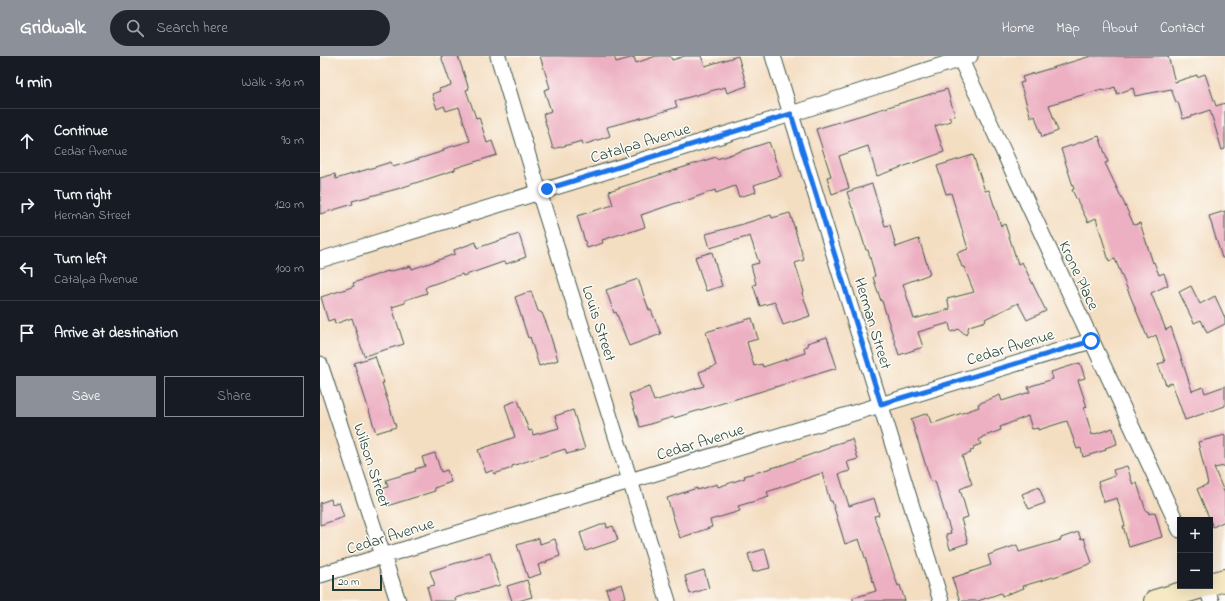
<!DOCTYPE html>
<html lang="en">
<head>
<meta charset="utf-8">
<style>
  :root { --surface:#171b24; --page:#20242c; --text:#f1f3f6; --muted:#9ea1a6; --line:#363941; --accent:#8c9099 }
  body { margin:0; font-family:"Indie Flower",sans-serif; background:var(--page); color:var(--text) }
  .controls { position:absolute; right:12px; bottom:12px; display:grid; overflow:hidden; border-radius:0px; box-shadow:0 4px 16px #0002 }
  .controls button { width:36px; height:36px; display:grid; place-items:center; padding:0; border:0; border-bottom:1px solid var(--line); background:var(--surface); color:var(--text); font:20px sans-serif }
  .scale { position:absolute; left:12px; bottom:10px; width:50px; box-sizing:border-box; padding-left:4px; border:2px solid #1f3d34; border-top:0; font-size:11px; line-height:14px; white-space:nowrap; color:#1f3d34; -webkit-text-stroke:3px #fdfcf7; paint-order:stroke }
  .stop { position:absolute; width:12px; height:12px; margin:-9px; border:3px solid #1a73e8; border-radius:50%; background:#fff }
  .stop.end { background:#1a73e8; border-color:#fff; box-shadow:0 1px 4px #0008 }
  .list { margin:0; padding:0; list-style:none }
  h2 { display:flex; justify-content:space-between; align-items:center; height:52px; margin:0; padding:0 16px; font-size:17px }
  h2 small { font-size:13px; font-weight:400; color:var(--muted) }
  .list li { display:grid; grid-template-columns:26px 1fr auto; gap:12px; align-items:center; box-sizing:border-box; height:64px; padding:0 16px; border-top:1px solid var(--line) }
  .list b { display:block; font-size:15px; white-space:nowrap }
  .list p { margin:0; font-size:13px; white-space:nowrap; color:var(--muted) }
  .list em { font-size:13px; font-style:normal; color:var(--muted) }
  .actions { display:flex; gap:8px; padding:12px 16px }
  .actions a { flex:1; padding:9px 0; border:1px solid var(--accent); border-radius:0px; text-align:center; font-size:14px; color:var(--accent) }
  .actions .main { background:var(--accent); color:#fff }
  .icon { flex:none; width:22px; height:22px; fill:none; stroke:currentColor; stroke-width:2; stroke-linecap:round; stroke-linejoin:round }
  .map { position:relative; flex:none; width:905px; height:545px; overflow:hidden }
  header { display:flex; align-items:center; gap:24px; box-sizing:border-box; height:56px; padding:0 20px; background:var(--accent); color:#fff }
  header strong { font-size:19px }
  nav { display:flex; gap:22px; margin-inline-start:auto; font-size:14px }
  .search { width:280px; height:36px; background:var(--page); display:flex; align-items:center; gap:10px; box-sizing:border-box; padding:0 14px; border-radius:22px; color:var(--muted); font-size:15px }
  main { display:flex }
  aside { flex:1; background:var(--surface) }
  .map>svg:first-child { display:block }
  .building { fill:#edb0c2 }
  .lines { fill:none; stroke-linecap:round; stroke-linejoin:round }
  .street-casing { stroke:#3f5549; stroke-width:17 }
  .secondary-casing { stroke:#3f5549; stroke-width:24 }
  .street { stroke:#fff; stroke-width:15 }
  .secondary { stroke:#f6e9c3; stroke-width:22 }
  .route { stroke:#1a73e8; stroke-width:5 }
  .labels { text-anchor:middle; stroke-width:3; stroke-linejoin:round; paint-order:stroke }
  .street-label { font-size:16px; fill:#1f3d34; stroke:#fdfcf7 }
</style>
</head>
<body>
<header>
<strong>Gridwalk</strong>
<div class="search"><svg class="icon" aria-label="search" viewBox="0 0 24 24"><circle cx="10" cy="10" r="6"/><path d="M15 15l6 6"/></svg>Search here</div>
<nav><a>Home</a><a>Map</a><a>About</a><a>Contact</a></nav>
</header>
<main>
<aside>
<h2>4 min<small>Walk · 310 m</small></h2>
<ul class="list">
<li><svg class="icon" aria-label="ahead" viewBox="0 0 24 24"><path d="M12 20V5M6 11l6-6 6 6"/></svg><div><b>Continue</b><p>Cedar Avenue</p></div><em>90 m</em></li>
<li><svg class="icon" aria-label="right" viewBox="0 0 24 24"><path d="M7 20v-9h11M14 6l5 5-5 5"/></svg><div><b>Turn right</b><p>Herman Street</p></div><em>120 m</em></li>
<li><svg class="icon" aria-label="left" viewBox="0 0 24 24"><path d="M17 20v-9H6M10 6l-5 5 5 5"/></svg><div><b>Turn left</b><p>Catalpa Avenue</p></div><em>100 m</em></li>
<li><svg class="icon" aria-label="arrive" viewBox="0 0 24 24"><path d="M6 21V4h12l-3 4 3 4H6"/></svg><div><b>Arrive at destination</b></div></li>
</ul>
<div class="actions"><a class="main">Save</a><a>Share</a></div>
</aside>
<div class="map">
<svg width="905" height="545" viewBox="0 0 905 545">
  <rect width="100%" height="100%" fill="#fdfcf7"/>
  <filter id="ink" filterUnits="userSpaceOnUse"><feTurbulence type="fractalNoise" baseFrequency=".025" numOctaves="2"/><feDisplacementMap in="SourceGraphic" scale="8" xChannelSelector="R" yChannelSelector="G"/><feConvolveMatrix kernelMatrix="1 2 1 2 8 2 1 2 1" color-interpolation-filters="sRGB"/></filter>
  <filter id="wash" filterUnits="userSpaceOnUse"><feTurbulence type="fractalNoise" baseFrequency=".012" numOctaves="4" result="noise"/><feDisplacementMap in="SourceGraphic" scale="16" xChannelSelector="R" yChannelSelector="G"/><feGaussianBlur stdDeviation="0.9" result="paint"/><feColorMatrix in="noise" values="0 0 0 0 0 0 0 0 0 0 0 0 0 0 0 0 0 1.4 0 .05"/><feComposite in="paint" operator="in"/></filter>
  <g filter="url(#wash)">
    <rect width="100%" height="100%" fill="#f4dec2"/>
    <g id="blocks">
      <path class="building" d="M121 0H138L149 33 146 34 156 62 159 61 167 87 172 85 177 99 135 112V114L77 133 32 145 33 148 0 158V122L15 118 16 123 71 106 73 111 124 95 123 93 150 85 139 51 126 55 124 50 117 53 112 38 120 35 119 33 131 29Z
        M220 0H294L296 6 314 1 316 7 336 0H350L352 4 365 0H381L385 10 418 0 427 30 407 37 405 31 355 45 357 51 332 59 287 71 290 80 263 89 262 85 233 93 223 58 231 55 224 34 230 32Z
        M771 0H848L855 26 877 19V21L885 18 896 50 905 47V93L902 94 890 54 863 63 858 46H856L851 33 815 40 813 32 797 38 795 31 783 35 782 33 729 49 738 75 722 81 715 60 711 62 700 27 704 26 702 21Z
        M627 33 635 60 629 61 631 65 615 70 624 96 557 120 548 90 519 100 529 132 512 138 507 121 511 120 496 73Z
        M779 80 788 106 785 107 803 145 814 169 820 167 833 207 834 206 839 219 844 217 848 229 831 237 846 274 851 271 872 335 883 331 885 337 905 330V350L865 364 852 327 846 329 838 308 845 306 836 279 828 283 795 203 789 205 776 162 768 166 752 134 754 133 741 93Z
        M449 86 461 120 434 129 436 136 419 141 415 130 396 137 395 134 360 147 359 146 321 159 325 171 307 177V176L282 184 283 187 267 192 257 160 293 149 289 135 396 101 397 103Z
        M653 99 665 135 669 134 681 170 685 168 698 208 702 206 726 255 707 264 698 247 665 263 666 265 649 270 646 279 639 273 631 276 629 267 598 276 603 291 579 299 562 245H561L553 221 555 220 548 194H546L533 152H532L527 136 552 128 565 170 570 169 576 191 599 183 610 218 583 228 594 263 630 253 627 243 654 236 644 211H642L637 197 648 193 631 137 626 138 617 110Z
        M905 155V202H902L889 160Z
        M470 157 484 204 475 207 484 236 482 237 490 260 463 269 455 246 440 250 433 229 436 228 431 209 439 207 430 180 390 192 386 178 423 168 451 159 452 162Z
        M199 178 206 201 186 208 185 206H183L143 220 142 218 108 230 105 232 107 237 85 244V247L72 251 84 288 44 300 32 262 15 268 14 263 8 265 1 241 29 232 34 230 33 227 68 215V216L91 210 92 213 101 210 135 198 134 194 156 186 157 192Z
        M392 196 402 230 386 235 375 201Z
        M318 223 329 254H331L341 278 309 290 296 256 294 257 286 234Z
        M871 230 880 248 895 240 905 262V268L887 277 881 264 874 267 859 236Z
        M211 235 218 255 222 257 227 269 238 304 219 310 210 281 208 282 195 241Z
        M432 262 438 283 427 286 434 310 442 308 443 311 485 297 484 291 488 290 487 287 507 281 517 312 354 362 353 361 320 371 309 338 329 331 334 345 384 330 379 316 396 310 386 276Z
        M55 300 64 327H62L76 371 56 377 34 307Z
        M760 307 765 322 758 324 767 351 764 352 772 379 793 372 797 388 785 392 786 394 763 401 761 392 757 393 747 365 718 374V372L712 373 708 360 680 371 681 374 662 381V382L659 384 661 388 653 391 654 394 650 395 651 397 642 400 652 428 640 433 648 461 641 463 648 487 630 493 626 478 631 477 615 425 611 426 591 363 608 357 611 367H614L659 351 658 348 680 339 682 345 710 336 708 331 733 323 731 316Z
        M198 344 209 375 212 374 213 379 239 372 235 360 253 354 265 393 247 398 245 393 192 410V412L174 418 173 414 166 417 158 394 195 381 185 349Z
        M905 379V410L894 412 905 438V465L893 471 877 433 888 428 878 386Z
        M532 383 538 403 527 406 530 415 519 418 529 450 554 442 559 459 554 460 578 530 580 529 585 545H533V542L556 535 539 483 525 488 512 445H510L502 417 447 436 449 441 418 450 420 455 390 464 392 471 360 482 347 442 377 432V434L397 428 398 431 425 422 424 420 462 409 509 392V390Z
        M115 397 121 416 127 414 131 426 114 432 115 435 67 450 62 433 68 431 66 424 96 415 95 413 105 410 102 401Z
        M807 410 813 429 817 427 826 455H828L829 458 835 456 842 481 809 491 803 470H805L797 442 784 446 778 426 795 420 793 414Z
        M719 431 725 447 709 453 702 438Z
        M11 443 12 448 19 446 24 461 0 469V447Z
        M286 467 287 472 293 470 298 484 266 495 260 477Z
        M758 476 761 483 764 482 772 507 740 519 703 530 704 532 682 540 681 537 658 545H640L632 522 671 509 668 499 697 489 699 496 741 484V482Z
        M219 482 220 488 235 483 240 500 226 505 227 506 218 509 221 518 208 522 197 489Z
        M445 493 450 512 433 516 428 498Z
        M170 497 180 529 135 542 136 545H111L107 531 115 529 110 515Z
        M384 514 389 532 370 538 365 520Z
        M207 524 212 541 198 545H192L187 530Z
        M302 528 306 541 295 545H290L286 533Z"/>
    </g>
  </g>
  <g filter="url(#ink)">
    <use href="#blocks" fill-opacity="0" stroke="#3f5549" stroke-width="1"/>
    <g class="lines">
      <defs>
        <path id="street" d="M178 0 219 136 348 545
          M453 0 621 545
          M639 0 860 474
          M0 204 471 58 650 0
          M0 308 78 545
          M0 519 771 285
          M886 530 891 545"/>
        <path id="secondary" d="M890 528 905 524
          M835 545 885 530"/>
      </defs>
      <use href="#street" class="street-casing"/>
      <use href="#secondary" class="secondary-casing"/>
      <use href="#street" class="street"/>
      <use href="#secondary" class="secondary"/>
    </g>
  </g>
  <g class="lines" filter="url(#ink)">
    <path class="route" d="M227 133 471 58 561 348 771 285"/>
  </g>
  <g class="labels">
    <g class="street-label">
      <text transform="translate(320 86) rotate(-17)" y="6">Catalpa Avenue</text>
      <text transform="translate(760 219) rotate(65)" y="6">Krone Place</text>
      <text transform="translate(280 267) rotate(72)" y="6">Louis Street</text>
      <text transform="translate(554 267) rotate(73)" y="6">Herman Street</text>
      <text transform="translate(690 290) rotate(-17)" y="6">Cedar Avenue</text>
      <text transform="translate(380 385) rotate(-17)" y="6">Cedar Avenue</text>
      <text transform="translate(53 409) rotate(72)" y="6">Wilson Street</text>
      <text transform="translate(70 479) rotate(-17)" y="6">Cedar Avenue</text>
    </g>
  </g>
</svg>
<div class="controls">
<button>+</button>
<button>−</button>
</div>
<div class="scale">20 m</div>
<div class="stop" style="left:771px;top:285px"></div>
<div class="stop end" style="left:227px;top:133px"></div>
</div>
</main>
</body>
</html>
